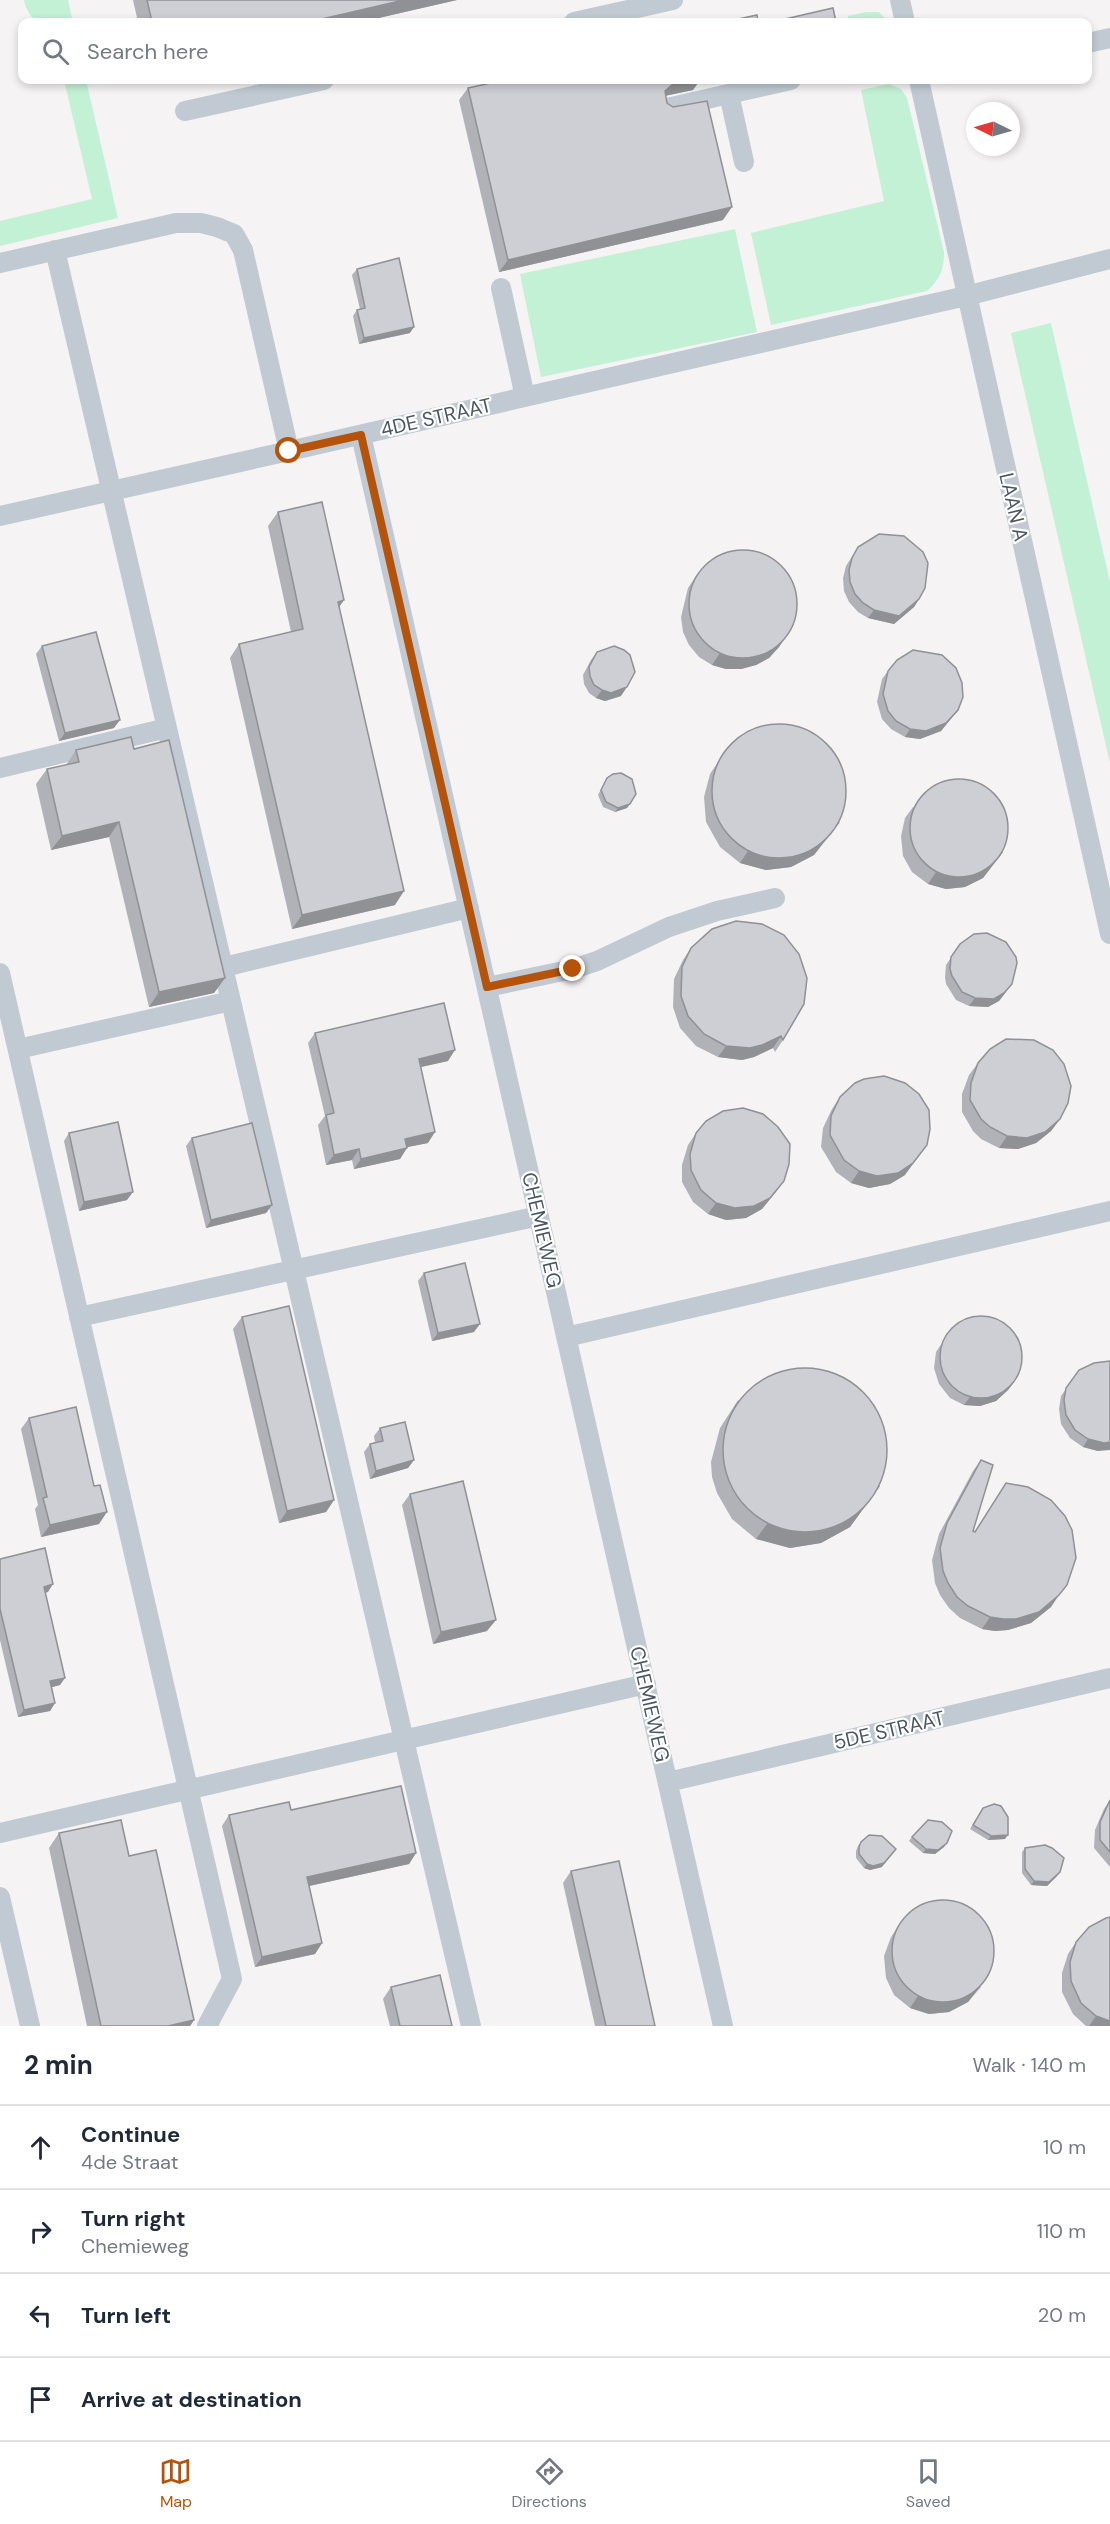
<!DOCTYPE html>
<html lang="en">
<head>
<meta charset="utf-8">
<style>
  :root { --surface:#fff; --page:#f6f6f7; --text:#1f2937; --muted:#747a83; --line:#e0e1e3; --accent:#b45309 }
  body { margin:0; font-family:"DM Sans",sans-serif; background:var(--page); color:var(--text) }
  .compass { position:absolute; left:966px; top:102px; width:54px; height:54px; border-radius:50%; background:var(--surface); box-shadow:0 3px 9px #0003; rotate:275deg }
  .stop { position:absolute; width:18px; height:18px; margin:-14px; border:4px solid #b45309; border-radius:50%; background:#fff }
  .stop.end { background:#b45309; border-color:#fff; box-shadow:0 2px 6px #0008 }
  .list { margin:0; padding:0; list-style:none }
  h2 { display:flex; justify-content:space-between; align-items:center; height:78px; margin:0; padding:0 24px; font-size:26px }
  h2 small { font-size:20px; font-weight:400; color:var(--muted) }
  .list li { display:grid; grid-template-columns:39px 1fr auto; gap:18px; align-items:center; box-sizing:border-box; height:84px; padding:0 24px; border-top:2px solid var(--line) }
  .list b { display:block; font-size:22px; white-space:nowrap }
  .list p { margin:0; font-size:20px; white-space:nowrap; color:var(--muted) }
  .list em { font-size:20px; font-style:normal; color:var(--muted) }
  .icon { flex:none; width:33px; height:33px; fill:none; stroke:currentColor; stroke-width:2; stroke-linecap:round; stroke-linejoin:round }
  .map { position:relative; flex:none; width:1110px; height:2026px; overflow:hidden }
  .search { position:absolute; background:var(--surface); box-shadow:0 3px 9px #0003; left:18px; right:18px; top:18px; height:66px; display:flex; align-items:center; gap:15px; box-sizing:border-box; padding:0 21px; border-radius:12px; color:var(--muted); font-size:22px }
  .sheet { height:414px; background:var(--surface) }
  nav { display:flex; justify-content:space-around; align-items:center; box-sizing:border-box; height:84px; border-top:2px solid var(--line); background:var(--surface); font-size:16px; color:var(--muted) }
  nav a { display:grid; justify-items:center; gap:3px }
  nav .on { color:var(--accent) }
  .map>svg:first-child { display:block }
  .green { fill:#c3f1d5 }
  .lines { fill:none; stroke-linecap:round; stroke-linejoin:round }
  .lane { stroke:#c1cad2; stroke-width:20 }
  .wall { fill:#b0b2b7 }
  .shaded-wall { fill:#909195 }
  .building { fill:#cdcfd5; stroke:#909195; stroke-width:1.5 }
  .route { stroke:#b45309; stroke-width:8 }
  .labels { text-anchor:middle; stroke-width:4.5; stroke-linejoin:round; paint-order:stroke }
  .street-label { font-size:20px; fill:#4a5661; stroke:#fff }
</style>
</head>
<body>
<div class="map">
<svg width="1110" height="2026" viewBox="0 0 1110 2026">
  <rect width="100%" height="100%" fill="#f5f3f3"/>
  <path class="green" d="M24 0H68L73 22C49 23 30 28 24 0Z
    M866 12H879L888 22H849L848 16Z
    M64 80H86L118 218 0 246V221L92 199Z
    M889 84 901 89 907 98 944 252C944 270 940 279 927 291L771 325 751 233 884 201 861 90Z
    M735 229 757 332 541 377 520 274Z
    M1051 323 1110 582V763L1011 333Z"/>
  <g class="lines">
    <path class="lane" d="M900 0 905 22
      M574 22 673 0
      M1088 43 1110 38
      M919 80 1110 934
      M729 94 744 162
      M667 108 791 80
      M185 111 324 80
      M55 250 471 2026
      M0 263 176 223H201L217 227 234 234 243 250 289 451 966 296 1110 259
      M501 288 525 397
      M361 435 723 2026
      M0 516 289 451
      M0 768 167 728
      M224 967 469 908
      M0 973 232 1979 207 2026
      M487 987 573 969 597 961 669 927 717 911 775 898
      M18 1049 231 1001
      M79 1317 539 1216
      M566 1337 1110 1211
      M668 1782 1110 1678
      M0 1833 646 1684
      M0 1897 30 2026"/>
  </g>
  <path class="wall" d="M133 0H457L361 22H138Z
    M504 80H700L693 90 665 96 667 103 723 220 499 272 459 100 468 88Z
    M357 269 410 333 359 344 353 316 357 310 360 309 352 275Z
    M278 512 344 600 339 607 395 905 292 929 230 658 239 644 291 632 268 526Z
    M858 547 919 599 914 607 894 624 868 618 858 612 849 602 844 591 843 578 846 566Z
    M696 576 787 635 779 647 769 658 756 665 741 669H726L712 665 699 657 689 645 683 632 681 617 688 588Z
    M42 646 114 728 59 741 36 654Z
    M597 652 621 696 605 701 596 698 589 693 584 684 583 675 591 660Z
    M888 671 958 710 941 731 920 739 905 737 891 729 882 719 877 702 882 679Z
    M134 749 225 978 214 993 149 1007 109 837 51 850 36 784 47 769 66 765 76 750Z
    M718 762 831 833 814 855 791 867 766 870 740 863 720 847 706 822 704 797 710 774Z
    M607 778 627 808 615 812 603 807 598 795Z
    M913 807 1003 852 983 878 965 887 946 889 928 884 912 872 903 856 901 836 905 818Z
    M736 921 783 1040 775 1052 773 1048 754 1057 742 1060 718 1057 696 1046 680 1028 673 1007 674 979 683 960 691 948Z
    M960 944 1006 992 999 1001 988 1007 969 1006 956 1000 946 984 945 977 946 965Z
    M315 1033 448 1061 421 1067 428 1143 407 1147 400 1159 354 1169 352 1160 326 1165 318 1125 325 1116 308 1043Z
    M978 1063 1060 1119 1051 1131 1036 1143 1018 1149 999 1148 981 1139 973 1131 962 1112V1094L969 1075Z
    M840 1097 905 1175 890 1184 869 1188 851 1183 836 1172 821 1147 823 1128 832 1109Z
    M69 1133 127 1200 79 1211 64 1141Z
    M696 1133 784 1181 775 1193 762 1209 746 1218 726 1220 708 1214 693 1202 682 1182V1165L688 1145Z
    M192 1138 272 1205 266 1213 206 1228 186 1146Z
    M424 1273 474 1332 432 1341 418 1281Z
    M242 1317 334 1500 326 1512 279 1523 233 1329Z
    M950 1331 1014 1382 1008 1390 996 1401 980 1406 964 1405 950 1398 939 1384 934 1368 936 1352Z
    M1079 1370 1098 1451 1083 1447 1070 1438 1061 1424 1059 1409 1061 1396Z
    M738 1400 880 1486 850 1527 821 1543 790 1548 756 1539 732 1519 717 1493 712 1477 711 1462 720 1428Z
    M29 1418 99 1524 41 1537 35 1509 38 1505 21 1429Z
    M380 1428 414 1460 408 1468 370 1479 364 1452 370 1444 375 1442 374 1436Z
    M981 1460 973 1531 975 1532 1006 1483 1051 1607 1031 1623 1008 1630 995 1631 982 1629 960 1618 949 1608 940 1595 935 1583 932 1560 939 1534 973 1471Z
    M410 1494 487 1631 433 1644 402 1505Z
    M0 1559 48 1592 45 1593 60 1685 52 1687 55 1703 50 1711 18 1717 0 1640Z
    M1110 1800V1867L1094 1848 1095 1830 1104 1809Z
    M983 1808 1005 1839 988 1840 970 1829Z
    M291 1810 416 1853 409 1864 309 1886 322 1943 315 1954 255 1967 222 1826 229 1815Z
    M59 1833 194 2020 190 2026H87L49 1848Z
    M912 1837 944 1847 935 1854 923 1853 909 1841Z
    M861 1842 882 1867 870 1870 864 1868 856 1858V1851L858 1846Z
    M1025 1848 1057 1876 1047 1886 1031 1885 1022 1873V1852Z
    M571 1871 655 2026H595L563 1883Z
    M899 1925 981 1987 968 2002 949 2012 929 2014 910 2008 894 1995 886 1978 884 1956 891 1937Z
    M1076 1942 1110 2026H1086L1073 2014 1062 1992V1973L1068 1954Z
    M391 1987 452 2026H390L383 1999Z"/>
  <path class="shaded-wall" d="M404 0H457L361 22H309Z
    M692 80H700L693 90 664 96 665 91 673 84Z
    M732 207 723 220 499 272 508 260Z
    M414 327 410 333 359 344 364 338Z
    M919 599 914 607 894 624 868 618 874 610Z
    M344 600 334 614 338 602Z
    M787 635 779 647 769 658 756 665 741 669H726L712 665 720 653Z
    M627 687 621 696 605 701 596 698 602 690Z
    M958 710 941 731 920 739 905 737 910 729Z
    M120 720 114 728 59 741 65 733Z
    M630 804 627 808 615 812 618 808Z
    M119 822 109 837 51 850 62 836Z
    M840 822 814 855 791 867 766 870 740 863 748 851Z
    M1003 852 983 878 965 887 946 889 928 884 936 872Z
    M404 891 395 905 292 929 302 915Z
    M225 978 214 993 149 1007 159 992Z
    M1012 984 999 1001 988 1007 969 1006 975 998Z
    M781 1036 773 1048 754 1057 742 1060 718 1057 726 1046Z
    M455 1050 448 1061 412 1069 419 1059Z
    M1060 1119 1051 1131 1036 1143 1018 1149 999 1148 1007 1136Z
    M435 1132 428 1143 398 1149 405 1139Z
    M927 1145 905 1175 890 1184 869 1188 851 1183 859 1171Z
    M407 1148 400 1159 354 1169 361 1159Z
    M359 1149 352 1160 326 1165 334 1155Z
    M784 1181 775 1193 762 1209 746 1218 726 1220 708 1214 716 1203Z
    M133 1192 127 1200 79 1211 84 1202Z
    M272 1205 266 1213 206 1228 211 1220Z
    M480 1324 474 1332 432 1341 438 1333Z
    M1014 1382 1008 1390 996 1401 980 1406 964 1405 970 1397Z
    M1088 1439 1110 1442V1450L1098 1451 1083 1447Z
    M414 1460 408 1468 370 1479 376 1471Z
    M880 1486 850 1527 821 1543 790 1548 756 1539 767 1524Z
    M334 1500 326 1512 279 1523 287 1511Z
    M107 1512 99 1524 41 1537 50 1525Z
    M53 1584 48 1592 38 1594 44 1587Z
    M1059 1595 1051 1607 1031 1623 1008 1630 995 1631 982 1629 990 1617Z
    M496 1620 487 1631 433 1644 441 1632Z
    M65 1678 60 1685 45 1689 50 1681Z
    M55 1703 50 1711 18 1717 24 1710Z
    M1008 1835 1005 1839 988 1840 991 1836Z
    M947 1843 944 1847 935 1854 923 1853 926 1849Z
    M416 1853 409 1864 300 1888 307 1877Z
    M893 1853 882 1867 870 1870 864 1868 867 1864Z
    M1060 1872 1057 1876 1047 1886 1031 1885 1034 1881Z
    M322 1943 315 1954 255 1967 262 1957Z
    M989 1975 968 2002 949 2012 929 2014 910 2008 918 1996Z
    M1096 2016 1110 2021V2026H1089Z
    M194 2020 190 2026H168Z"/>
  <path class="building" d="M147 0H404L309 22H152Z
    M833 8 836 22H772Z
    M757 15 758 22H725Z
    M504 80H692L673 84 665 91 667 103 673 107 707 101 732 207 508 260 468 88Z
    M399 258 414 327 364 338 357 310 365 308 357 269Z
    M322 502 344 600 338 602 404 891 302 915 239 644 303 629 278 512Z
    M879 534 904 536 923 552 928 563 925 588 919 599 899 616 874 610 863 603 855 594 850 582 849 570 852 558 858 547Z
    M689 604a54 54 0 1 1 108 0a54 54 0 1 1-108 0Z
    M96 632 120 720 65 733 42 646Z
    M614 646 624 650 630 655 635 672 627 687 611 693 602 690 594 685 590 676 589 667 597 652Z
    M913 650 942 655 956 668 962 683 963 697 958 710 946 723 926 731 910 729 896 721 888 711 883 694 888 671 897 660Z
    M712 791a67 67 0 1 1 134 0a67 67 0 1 1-134 0Z
    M131 737 134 749 169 740 225 978 159 992 119 822 62 836 47 769 79 762 76 750Z
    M621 773 632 779 636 794 630 804 618 808 606 802 601 790 607 778 613 774Z
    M910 828a49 49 0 1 1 98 0a49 49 0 1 1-98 0Z
    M736 921 762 924 784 935 799 954 807 978 804 1004 783 1040 781 1036 762 1045 750 1048 726 1046 704 1034 688 1016 681 996 682 967 691 948 712 929Z
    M987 933 1006 942 1016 957 1017 963 1012 984 1004 993 994 999 975 998 962 992 952 976 950 969 951 957 960 944 974 934Z
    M444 1003 455 1050 419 1059 435 1132 405 1139 407 1148 361 1159 359 1149 334 1155 326 1115 334 1113 315 1033Z
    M1006 1039 1034 1040 1053 1050 1064 1064 1071 1086 1068 1103 1060 1119 1045 1132 1027 1138 1007 1136 990 1127 981 1119 970 1100 971 1083 978 1063 990 1049Z
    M884 1076 905 1083 919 1094 929 1110 930 1129 927 1145 913 1163 898 1173 877 1176 859 1171 844 1160 830 1135 831 1116 840 1097 855 1083 864 1079Z
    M743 1108 763 1114 778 1127 790 1144 789 1164 784 1181 770 1198 754 1206 735 1208 716 1203 701 1190 691 1170 690 1154 696 1133 706 1121 723 1111Z
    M118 1122 133 1192 84 1202 69 1133Z
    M252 1123 272 1205 211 1220 192 1138Z
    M465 1263 480 1324 438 1333 424 1273Z
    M289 1306 334 1500 287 1511 242 1317Z
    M940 1357a41 41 0 1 1 82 0a41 41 0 1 1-82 0Z
    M1110 1361V1442L1104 1443 1088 1439 1075 1430 1066 1415 1064 1400 1066 1388 1079 1370 1094 1363Z
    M723 1450a82 82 0 1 1 164 0a82 82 0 1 1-164 0Z
    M76 1407 94 1486 100 1485 107 1512 50 1525 43 1498 47 1497 29 1418Z
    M405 1422 414 1460 376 1471 370 1444 383 1441 380 1428Z
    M981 1460 993 1465 973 1531 975 1532 1006 1483 1028 1487 1051 1500 1065 1516 1072 1530 1076 1558 1067 1585 1059 1595 1039 1612 1016 1619H1003L990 1617 968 1606 957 1597 948 1583 943 1571 940 1548 947 1523Z
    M463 1481 496 1620 441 1632 410 1494Z
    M45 1548 53 1584 44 1587 65 1678 50 1681 55 1703 24 1710 0 1609V1559Z
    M401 1786 416 1853 307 1877 322 1943 262 1957 229 1815 289 1802 291 1810Z
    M1110 1800V1852L1100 1840V1822Z
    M994 1804 1001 1806 1008 1817V1835L991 1836 973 1825 983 1808Z
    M121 1820 129 1856 156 1850 194 2020 168 2026H101L59 1833Z
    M928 1820 942 1822 952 1831 947 1843 938 1850 926 1849 912 1837Z
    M869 1835 882 1836 896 1849 884 1863 873 1866 867 1864 859 1854V1847L861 1842Z
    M1045 1845 1052 1848 1064 1858 1060 1872 1049 1882 1034 1881 1025 1869V1848Z
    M619 1861 655 2026H606L571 1871Z
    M892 1951a51 51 0 1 1 102 0a51 51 0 1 1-102 0Z
    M1110 1917V2021L1096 2016 1081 2003 1071 1981 1070 1962 1076 1942 1089 1927 1106 1918Z
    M440 1975 452 2026H400L391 1987Z"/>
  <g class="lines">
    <path class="route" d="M289 451 361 435 487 987 573 969"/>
  </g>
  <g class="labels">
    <g class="street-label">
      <text transform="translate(436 417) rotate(-13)" y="7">4DE STRAAT</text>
      <text transform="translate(1014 507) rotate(77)" y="7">LAAN A</text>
      <text transform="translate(542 1230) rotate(77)" y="7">CHEMIEWEG</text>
      <text transform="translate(650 1704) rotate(77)" y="7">CHEMIEWEG</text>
      <text transform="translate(889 1730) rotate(-13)" y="7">5DE STRAAT</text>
    </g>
  </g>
</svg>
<svg class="compass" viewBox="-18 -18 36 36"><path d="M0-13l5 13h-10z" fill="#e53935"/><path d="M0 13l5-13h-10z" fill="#747a83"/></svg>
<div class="stop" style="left:289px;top:451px"></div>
<div class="stop end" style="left:573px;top:969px"></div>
<div class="search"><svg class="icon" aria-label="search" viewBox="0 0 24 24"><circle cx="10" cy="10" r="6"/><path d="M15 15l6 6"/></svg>Search here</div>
</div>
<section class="sheet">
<h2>2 min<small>Walk · 140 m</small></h2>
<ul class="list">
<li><svg class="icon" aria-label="ahead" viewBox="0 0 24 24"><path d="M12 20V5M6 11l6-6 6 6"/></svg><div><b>Continue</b><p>4de Straat</p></div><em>10 m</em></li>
<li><svg class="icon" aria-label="right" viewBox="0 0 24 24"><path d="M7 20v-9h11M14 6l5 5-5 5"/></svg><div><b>Turn right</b><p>Chemieweg</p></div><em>110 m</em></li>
<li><svg class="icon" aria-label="left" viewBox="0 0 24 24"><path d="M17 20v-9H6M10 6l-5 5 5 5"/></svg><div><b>Turn left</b></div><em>20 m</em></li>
<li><svg class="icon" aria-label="arrive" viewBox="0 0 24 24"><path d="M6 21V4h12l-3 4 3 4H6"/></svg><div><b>Arrive at destination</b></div></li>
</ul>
</section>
<nav>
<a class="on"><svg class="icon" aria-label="map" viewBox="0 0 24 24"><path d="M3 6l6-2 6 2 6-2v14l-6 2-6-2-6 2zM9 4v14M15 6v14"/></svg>Map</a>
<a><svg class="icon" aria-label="directions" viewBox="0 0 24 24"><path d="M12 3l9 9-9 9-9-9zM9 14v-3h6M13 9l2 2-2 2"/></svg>Directions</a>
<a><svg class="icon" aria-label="saved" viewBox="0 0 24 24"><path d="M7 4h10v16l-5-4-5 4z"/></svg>Saved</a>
</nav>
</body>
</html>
